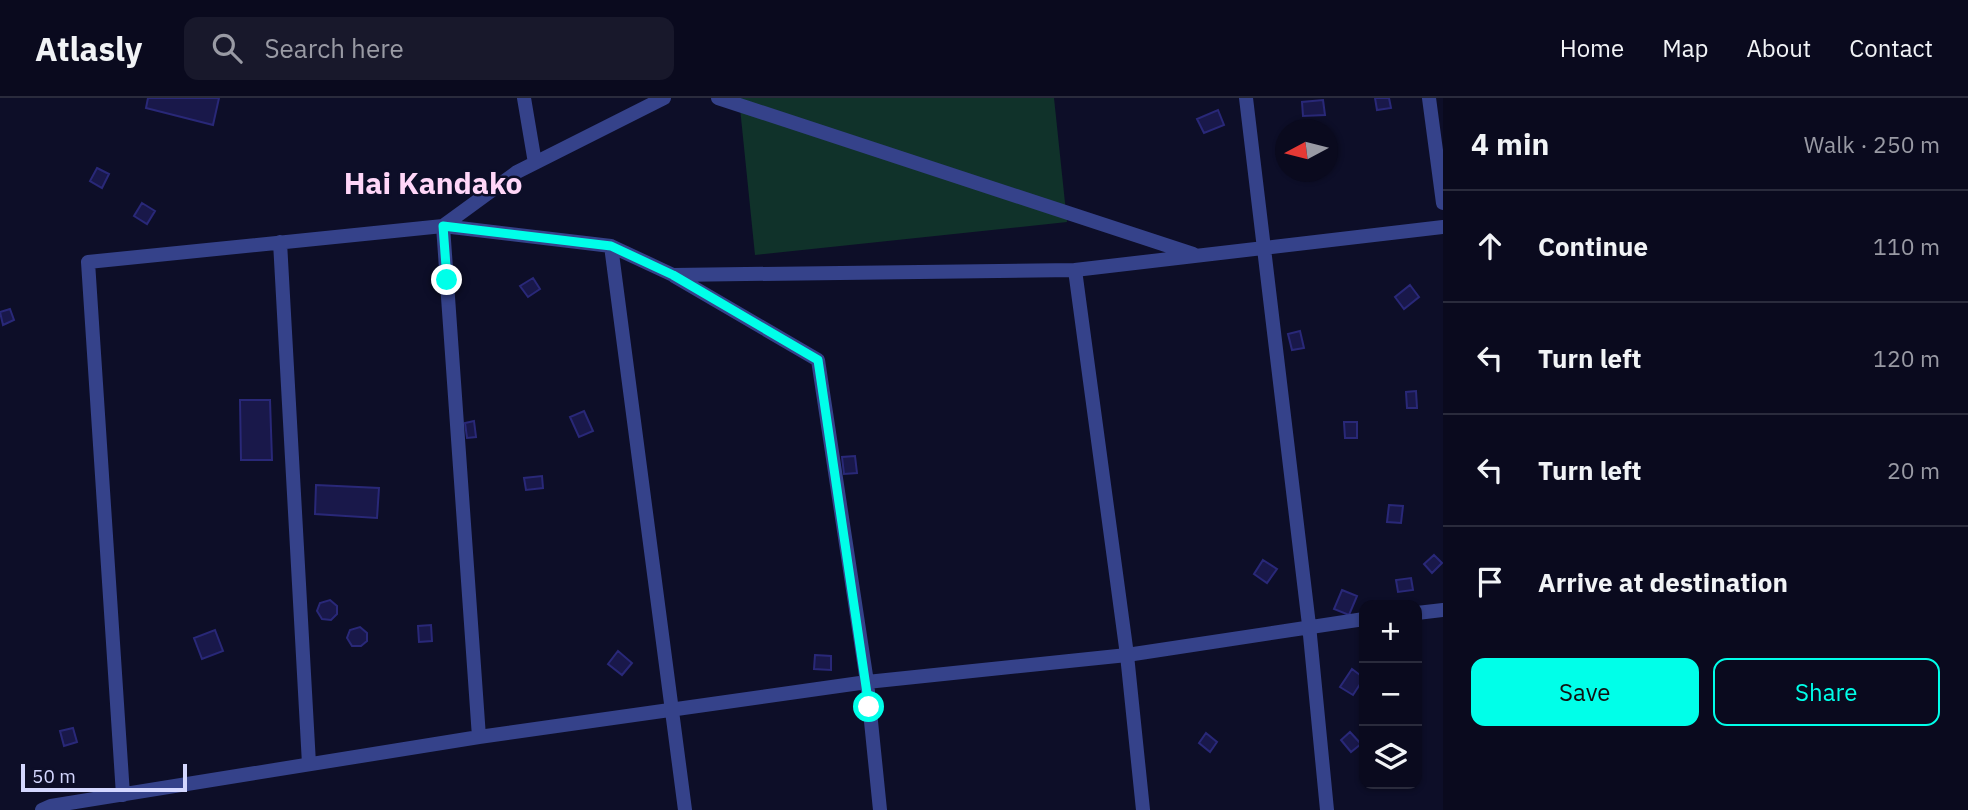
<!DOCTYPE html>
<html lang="en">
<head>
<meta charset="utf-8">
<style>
  :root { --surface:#0a0a1e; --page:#18182b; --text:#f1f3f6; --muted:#999aa4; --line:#2a2b3c; --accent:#00ffe9 }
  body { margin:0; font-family:"IBM Plex Sans",sans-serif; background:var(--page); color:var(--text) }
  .controls { position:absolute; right:21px; bottom:21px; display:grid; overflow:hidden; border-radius:14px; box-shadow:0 2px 5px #0004 }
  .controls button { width:63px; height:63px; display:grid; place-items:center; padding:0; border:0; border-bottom:2px solid var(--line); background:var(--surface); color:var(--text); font:35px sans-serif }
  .compass { position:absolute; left:1275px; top:21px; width:63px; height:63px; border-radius:50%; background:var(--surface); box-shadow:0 2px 5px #0004; rotate:263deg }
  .scale { position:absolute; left:21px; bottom:18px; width:166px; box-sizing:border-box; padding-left:7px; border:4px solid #d4d7ff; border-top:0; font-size:19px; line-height:24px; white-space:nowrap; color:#d4d7ff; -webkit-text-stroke:5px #0d0e28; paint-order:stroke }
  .stop { position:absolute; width:21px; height:21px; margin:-16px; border:5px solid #00ffe9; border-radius:50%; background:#fff }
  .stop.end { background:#00ffe9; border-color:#fff; box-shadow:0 2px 7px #0008 }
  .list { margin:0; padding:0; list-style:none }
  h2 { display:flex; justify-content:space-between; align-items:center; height:91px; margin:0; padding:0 28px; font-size:30px }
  h2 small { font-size:23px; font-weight:400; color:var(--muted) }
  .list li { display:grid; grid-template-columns:46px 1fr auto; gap:21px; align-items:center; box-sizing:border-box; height:112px; padding:0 28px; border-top:2px solid var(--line) }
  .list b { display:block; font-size:26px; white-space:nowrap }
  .list em { font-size:23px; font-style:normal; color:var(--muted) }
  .actions { display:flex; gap:14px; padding:21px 28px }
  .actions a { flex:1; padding:16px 0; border:2px solid var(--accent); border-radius:14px; text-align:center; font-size:24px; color:var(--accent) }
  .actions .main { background:var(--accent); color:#111 }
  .icon { flex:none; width:38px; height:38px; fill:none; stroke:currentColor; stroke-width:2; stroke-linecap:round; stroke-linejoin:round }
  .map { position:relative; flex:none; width:1443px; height:712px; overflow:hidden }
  header { display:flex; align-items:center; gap:42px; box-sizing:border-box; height:98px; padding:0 35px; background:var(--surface); border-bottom:2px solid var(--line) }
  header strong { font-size:33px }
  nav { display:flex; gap:38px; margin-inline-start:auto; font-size:24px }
  .search { width:490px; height:63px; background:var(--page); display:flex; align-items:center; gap:18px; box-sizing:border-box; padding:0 24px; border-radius:14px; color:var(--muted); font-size:26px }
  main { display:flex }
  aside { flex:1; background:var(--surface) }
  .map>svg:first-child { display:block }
  .green { fill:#10322a }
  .building { fill:#19184a; stroke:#292878; stroke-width:2 }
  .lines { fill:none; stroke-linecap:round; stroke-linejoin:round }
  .minor { stroke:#35428a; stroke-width:14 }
  .route { stroke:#00ffe9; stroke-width:9 }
  .labels { text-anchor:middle; stroke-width:5; stroke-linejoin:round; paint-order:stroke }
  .district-label { font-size:30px; font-weight:bold; fill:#ffd6f8; stroke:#0d0e28 }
</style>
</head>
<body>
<header>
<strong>Atlasly</strong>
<div class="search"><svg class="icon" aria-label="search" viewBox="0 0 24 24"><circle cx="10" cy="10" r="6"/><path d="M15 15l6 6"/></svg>Search here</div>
<nav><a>Home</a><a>Map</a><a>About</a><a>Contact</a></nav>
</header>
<main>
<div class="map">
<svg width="1443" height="712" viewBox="0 0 1443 712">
  <rect width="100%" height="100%" fill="#0d0e28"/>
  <path class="green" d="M739 0H1054L1067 124 755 157Z"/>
  <path class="building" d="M148 0H219L213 27 146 10Z
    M1375 0H1389L1391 10 1377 12Z
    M1323 2 1325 17 1303 18 1302 4Z
    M1218 12 1224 27 1204 35 1197 21Z
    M97 70 109 76 102 90 90 83Z
    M142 105 155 113 147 126 134 118Z
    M533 180 540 191 528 199 520 188Z
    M1410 187 1419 199 1404 211 1395 199Z
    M10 211 14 222 3 227 0 214Z
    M1300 233 1304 250 1292 252 1288 236Z
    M1416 293 1417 310H1407L1406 294Z
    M240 302H270L272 362H241Z
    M584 313 593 333 579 339 570 319Z
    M474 323 476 339 467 340 465 325Z
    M1344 324H1357V340H1345Z
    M855 358 857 375 844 376 842 359Z
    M542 378 543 390 526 392 524 380Z
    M316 387 379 390 377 420 315 416Z
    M1389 407 1403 408 1401 425 1387 424Z
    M1434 457 1442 465 1432 475 1424 466Z
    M1263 462 1277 471 1267 485 1254 476Z
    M1411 480 1413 492 1398 494 1396 482Z
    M1342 492 1357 498 1349 517 1334 511Z
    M330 502 337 508V516L331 522 322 521 317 513 320 505Z
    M431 527 432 543 419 544 418 528Z
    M360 529 367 535V543L361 548H352L347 540 350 532Z
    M215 532 223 553 202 561 194 540Z
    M618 553 632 565 622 577 608 566Z
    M815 557 831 558V572L814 571Z
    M1352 571 1364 580 1353 597 1340 589Z
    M73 630 77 644 64 648 60 633Z
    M1350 634 1361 646 1351 654 1341 642Z
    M1206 635 1217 644 1210 654 1199 645Z"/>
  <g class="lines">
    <path class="minor" d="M524 0 535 65
      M664 0 517 74 443 128 479 639 867 584 1127 557 1364 521
      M718 0 1193 156
      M1246 0 1309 527 1327 712
      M1429 0 1443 105
      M280 144 309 666
      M611 148 685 712
      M1075 172 1127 557 1143 712
      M674 178 818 262 867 584 880 712
      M1417 515 1443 512
      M123 697 88 164 443 128 611 148 673 177 1075 172 1443 129
      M42 712 51 708 479 639"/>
  </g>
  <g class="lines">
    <path class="route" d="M447 182 443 128 611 148 673 177 818 262 869 609"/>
  </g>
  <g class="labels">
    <g class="district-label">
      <text x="433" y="96">Hai Kandako</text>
    </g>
  </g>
</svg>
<div class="controls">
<button>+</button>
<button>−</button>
<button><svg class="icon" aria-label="layers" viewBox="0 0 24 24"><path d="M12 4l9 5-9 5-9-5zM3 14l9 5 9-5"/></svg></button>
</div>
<svg class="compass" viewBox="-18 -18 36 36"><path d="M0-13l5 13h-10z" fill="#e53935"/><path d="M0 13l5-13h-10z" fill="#999aa4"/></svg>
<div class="scale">50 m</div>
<div class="stop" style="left:869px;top:609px"></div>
<div class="stop end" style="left:447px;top:182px"></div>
</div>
<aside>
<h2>4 min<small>Walk · 250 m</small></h2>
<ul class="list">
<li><svg class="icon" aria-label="ahead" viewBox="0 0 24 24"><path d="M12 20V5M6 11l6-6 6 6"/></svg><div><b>Continue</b></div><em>110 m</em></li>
<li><svg class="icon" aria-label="left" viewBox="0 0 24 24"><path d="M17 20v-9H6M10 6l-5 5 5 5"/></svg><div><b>Turn left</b></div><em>120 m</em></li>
<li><svg class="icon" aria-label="left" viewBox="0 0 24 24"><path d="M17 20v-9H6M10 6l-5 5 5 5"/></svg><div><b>Turn left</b></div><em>20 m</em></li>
<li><svg class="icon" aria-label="arrive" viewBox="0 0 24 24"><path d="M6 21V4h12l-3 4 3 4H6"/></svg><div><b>Arrive at destination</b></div></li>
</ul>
<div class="actions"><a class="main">Save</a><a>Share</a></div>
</aside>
</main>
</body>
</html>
